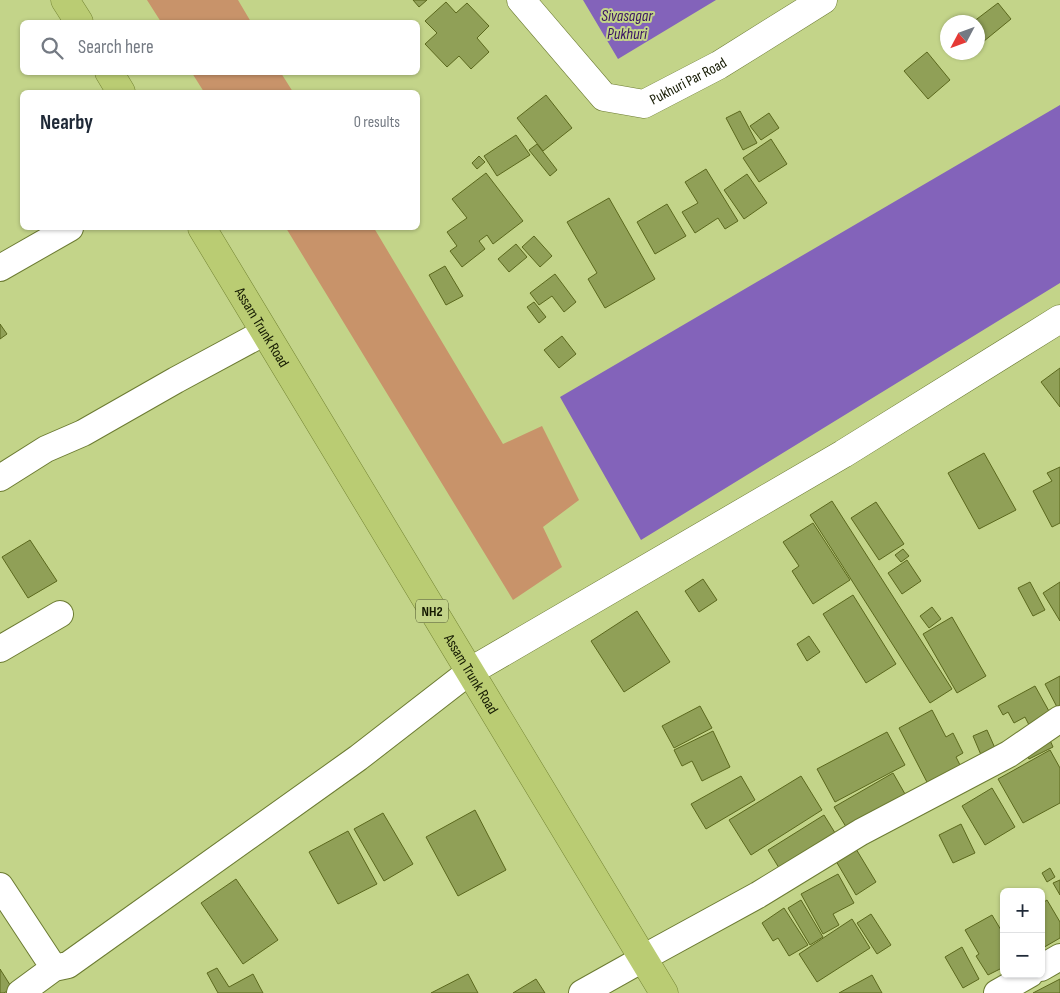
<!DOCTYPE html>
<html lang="en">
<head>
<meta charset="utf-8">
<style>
  :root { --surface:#fff; --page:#f6f6f7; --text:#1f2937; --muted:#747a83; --line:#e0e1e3 }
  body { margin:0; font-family:"Sofia Sans Condensed",sans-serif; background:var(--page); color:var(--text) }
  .controls { position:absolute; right:15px; bottom:15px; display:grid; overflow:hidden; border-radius:8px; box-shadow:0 1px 4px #0004 }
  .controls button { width:45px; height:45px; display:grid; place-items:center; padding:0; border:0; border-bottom:1px solid var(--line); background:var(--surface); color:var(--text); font:25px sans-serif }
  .compass { position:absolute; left:940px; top:15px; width:45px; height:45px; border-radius:50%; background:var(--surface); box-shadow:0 1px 4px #0004; rotate:229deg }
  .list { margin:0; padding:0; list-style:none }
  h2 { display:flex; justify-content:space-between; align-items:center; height:65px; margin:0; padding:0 20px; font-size:21px }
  h2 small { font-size:16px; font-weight:400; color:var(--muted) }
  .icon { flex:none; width:28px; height:28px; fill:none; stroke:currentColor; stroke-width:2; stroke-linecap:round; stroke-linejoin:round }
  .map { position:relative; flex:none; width:1060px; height:993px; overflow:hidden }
  .search { position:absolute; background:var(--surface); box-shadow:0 1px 4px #0004; left:20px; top:20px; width:400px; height:55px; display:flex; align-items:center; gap:12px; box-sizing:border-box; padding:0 18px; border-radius:8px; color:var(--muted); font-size:19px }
  .panel { position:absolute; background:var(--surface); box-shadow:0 1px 4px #0004; left:20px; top:90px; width:400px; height:140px; border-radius:8px }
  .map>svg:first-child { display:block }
  .green { fill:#c8936a }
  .water { fill:#8363ba }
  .building { fill:#90a057; stroke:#5b681d }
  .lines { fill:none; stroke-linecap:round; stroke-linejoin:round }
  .minor-casing { stroke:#6c7b32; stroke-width:28 }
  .tertiary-casing { stroke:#6c7b32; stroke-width:29 }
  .trunk-casing { stroke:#758534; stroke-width:29 }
  .minor { stroke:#fff; stroke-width:26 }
  .tertiary { stroke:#fff; stroke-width:28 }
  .trunk { stroke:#bacc73; stroke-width:28 }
  .labels { text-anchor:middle; stroke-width:4; stroke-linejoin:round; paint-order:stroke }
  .shield { fill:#c3d489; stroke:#485129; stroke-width:1 }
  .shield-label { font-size:14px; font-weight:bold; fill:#141900 }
  .street-label { font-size:15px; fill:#141900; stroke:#c3d489 }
  .water-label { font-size:16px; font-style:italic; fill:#381263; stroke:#c3d489 }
</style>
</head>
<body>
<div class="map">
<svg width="1060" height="993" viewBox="0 0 1060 993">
  <rect width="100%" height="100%" fill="#c3d489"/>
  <path class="green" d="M147 0H238L251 22H161Z
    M192 73H281L293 92H204Z
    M286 228H374L503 444 542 426 579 500 543 527 562 567 513 600Z"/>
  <path class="water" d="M583 0H716L618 59Z
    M1060 105V283L641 540 560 397Z"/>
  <path class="building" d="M413 0H427L419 7Z
    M446 2 456 13 467 3 489 26 477 38 489 52 471 69 459 56 447 67 425 44 437 33 425 21Z
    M998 3 1011 19 978 46V22H973Z
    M927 52 950 80 928 99 904 71Z
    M546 95 572 128 543 151 517 118Z
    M740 111 757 143 743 150 726 118Z
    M769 113 779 128 761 140 750 126Z
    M516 135 530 155 497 176 484 156Z
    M771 139 787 164 759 182 743 158Z
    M537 144 557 170 550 176 529 150Z
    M479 156 485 162 477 169 472 163Z
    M706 169 738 221 725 229 718 218 695 233 682 212 698 203 685 182Z
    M486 173 523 221 493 244 487 235 479 241 485 249 462 267 450 251 457 246 447 232 467 218 452 199Z
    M747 174 767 203 744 219 724 190Z
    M609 198 655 279 605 308 588 279 597 273 567 222Z
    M667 204 686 236 655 254 637 222Z
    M534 236 552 256 540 267 522 247Z
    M516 244 527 257 509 272 498 259Z
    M445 266 463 296 446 305 429 275Z
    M555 274 576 302 564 312 552 296 539 305 530 293Z
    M534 302 546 317 539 323 527 307Z
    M0 324 7 334 0 339Z
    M562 336 576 354 559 368 544 350Z
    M1060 368V407L1041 382Z
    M984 453 1016 510 979 529 948 473Z
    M1060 467V523L1052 527 1033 491 1052 481 1047 473Z
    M832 501 952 689 930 703 810 515Z
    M876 502 904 544 879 560 851 518Z
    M813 523 850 580 813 604 792 571 799 566 783 542Z
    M30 540 57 581 28 598 2 557Z
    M903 549 909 556 901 562 895 555Z
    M907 560 921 581 902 594 888 573Z
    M703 579 717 600 699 612 685 591Z
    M1030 582 1045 610 1033 616 1018 588Z
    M1060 582V621L1043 593Z
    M853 595 896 664 866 683 823 614Z
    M932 607 941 619 929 628 920 616Z
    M637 611 670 662 624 692 591 641Z
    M952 617 986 676 957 693 923 634Z
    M809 636 820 652 807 661 797 644Z
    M1060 676V705L1057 707 1045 684Z
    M1035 686 1050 713 1029 725 1025 717 1014 723 1008 712 1003 715 998 706Z
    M700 706 712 728 674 748 662 726Z
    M932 710 946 737 953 733 963 753 956 757 962 769 929 786 899 728Z
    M987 730 998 755 984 762 973 736Z
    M713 731 730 767 702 781 692 761 682 766 674 750Z
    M887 732 905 765 835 802 817 769Z
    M1049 738 1053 747 1029 759 1024 749Z
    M1050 750 1060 768V803L1023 823 998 779Z
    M893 773 909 801 851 835 834 807Z
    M741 776 755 800 706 829 691 804Z
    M801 776 822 810 751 855 729 820Z
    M992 788 1015 827 985 845 962 806Z
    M475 810 506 870 458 896 426 837Z
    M383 813 413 864 384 881 354 829Z
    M824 815 840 841 784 876 768 850Z
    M961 824 975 853 953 863 939 835Z
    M348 831 377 884 338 904 309 852Z
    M853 844 876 882 856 895 833 856Z
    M1050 868 1055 877 1047 882 1042 873Z
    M838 874 854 903 833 914 839 925 823 934 801 894Z
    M236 879 278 940 243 964 201 903Z
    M1060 880V895L1053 883Z
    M801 900 823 937 810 945 788 908Z
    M1047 900 1060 922V938L1041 949V904Z
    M784 908 808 945 789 956 778 938 773 941 762 923Z
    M871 914 891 945 877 954 857 923Z
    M992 915 1004 935V967L988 975 976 956 979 954 965 930Z
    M852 919 870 948 817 982 799 954Z
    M962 947 979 979 963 988 945 957Z
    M217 968 229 987 253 974 263 993H218L207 973Z
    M0 969 12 988 4 993H0Z
    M468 974 478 993H431Z
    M872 975 882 993H839Z
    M536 979 545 993H513Z
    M1060 979V993H1033Z"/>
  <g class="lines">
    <defs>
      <path id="minor" d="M0 268 70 228
        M0 478 46 449 83 433 176 380 265 332
        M0 649 60 614
        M0 886 54 968
        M1041 968 1060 957
        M20 993 54 968 68 965 358 758 469 672
        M582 993 641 960H644L652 953 758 895 861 832 1009 754 1060 719
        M997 993 1030 974"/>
      <g id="tertiary">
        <path id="s1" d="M521 0 604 97 644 104 719 65 823 0"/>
        <path d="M469 672 843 454 1060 319"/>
      </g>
      <g id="trunk">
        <path d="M65 0 79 22"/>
        <path d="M109 72 121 92"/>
        <path id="s2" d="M202 228 664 993"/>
      </g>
    </defs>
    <use href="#minor" class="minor-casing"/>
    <use href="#tertiary" class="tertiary-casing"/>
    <use href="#trunk" class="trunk-casing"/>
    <use href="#minor" class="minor"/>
    <use href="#tertiary" class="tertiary"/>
    <use href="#trunk" class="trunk"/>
  </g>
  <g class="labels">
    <rect class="shield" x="416" y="599.5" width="32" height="23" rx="4"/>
    <g class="shield-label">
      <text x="432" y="616">NH2</text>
    </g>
    <g class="street-label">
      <text dy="5" stroke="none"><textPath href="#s1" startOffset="218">Pukhuri Par Road</textPath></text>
      <text dy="5" stroke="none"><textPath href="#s2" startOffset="116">Assam Trunk Road</textPath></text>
      <text dy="5" stroke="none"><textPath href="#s2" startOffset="521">Assam Trunk Road</textPath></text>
    </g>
    <g class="water-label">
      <text x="627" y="21">Sivasagar<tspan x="627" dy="18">Pukhuri</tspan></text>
    </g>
  </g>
</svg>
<div class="controls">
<button>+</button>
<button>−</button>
</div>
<svg class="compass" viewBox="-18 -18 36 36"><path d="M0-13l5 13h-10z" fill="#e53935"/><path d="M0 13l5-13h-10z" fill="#747a83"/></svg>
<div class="search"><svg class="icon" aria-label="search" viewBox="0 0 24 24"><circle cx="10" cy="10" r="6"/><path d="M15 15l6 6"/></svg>Search here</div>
<section class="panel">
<h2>Nearby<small>0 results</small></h2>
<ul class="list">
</ul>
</section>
</div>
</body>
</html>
